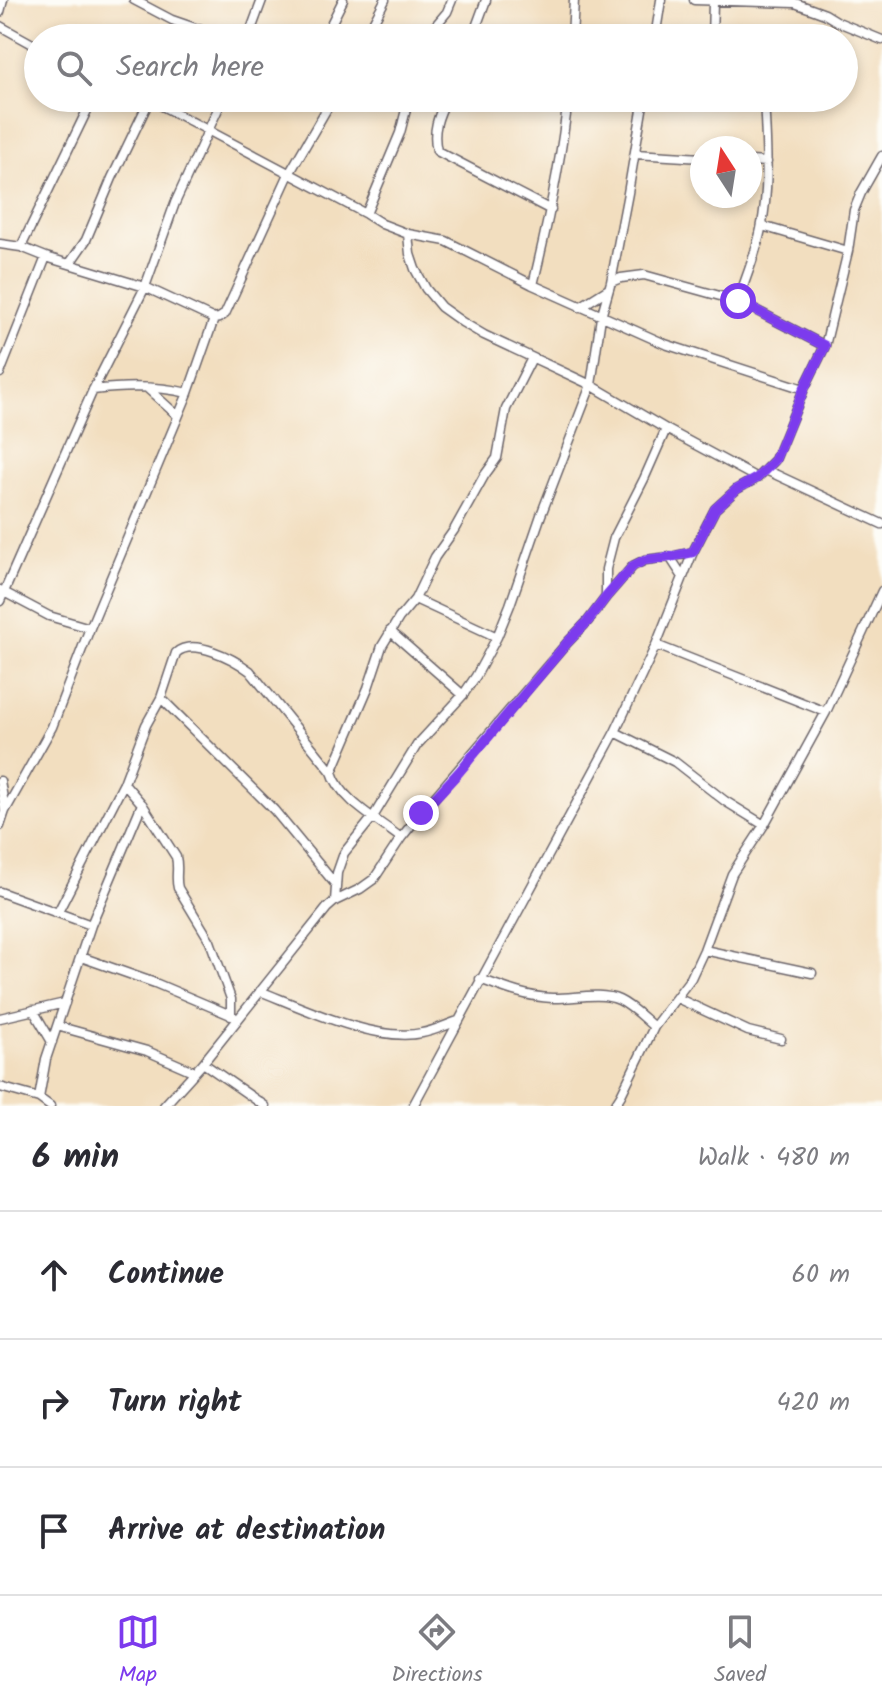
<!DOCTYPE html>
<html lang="en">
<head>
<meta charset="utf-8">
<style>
  :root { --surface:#fff; --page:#f7f7f7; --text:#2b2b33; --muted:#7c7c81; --line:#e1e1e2; --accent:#7c3aed }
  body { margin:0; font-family:Kalam,sans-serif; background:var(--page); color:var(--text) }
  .compass { position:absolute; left:690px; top:136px; width:72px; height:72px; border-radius:50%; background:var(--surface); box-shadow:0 4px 12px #0003; rotate:348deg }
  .stop { position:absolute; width:24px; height:24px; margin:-18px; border:6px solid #7c3aed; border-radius:50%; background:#fff }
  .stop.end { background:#7c3aed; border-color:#fff; box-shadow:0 2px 8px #0008 }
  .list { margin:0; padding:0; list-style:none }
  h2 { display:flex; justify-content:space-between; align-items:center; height:104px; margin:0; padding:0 32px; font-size:34px }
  h2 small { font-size:26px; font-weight:400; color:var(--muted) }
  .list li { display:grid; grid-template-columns:52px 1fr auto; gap:24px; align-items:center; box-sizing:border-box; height:128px; padding:0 32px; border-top:2px solid var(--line) }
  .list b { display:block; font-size:30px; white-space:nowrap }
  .list em { font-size:26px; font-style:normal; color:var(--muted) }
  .icon { flex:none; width:44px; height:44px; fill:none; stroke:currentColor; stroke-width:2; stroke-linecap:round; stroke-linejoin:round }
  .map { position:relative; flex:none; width:882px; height:1106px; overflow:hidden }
  .search { position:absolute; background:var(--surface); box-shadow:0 4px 12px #0003; left:24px; right:24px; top:24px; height:88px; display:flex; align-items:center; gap:20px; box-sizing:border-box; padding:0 28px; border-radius:44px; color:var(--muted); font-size:30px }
  .sheet { height:488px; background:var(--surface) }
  nav { display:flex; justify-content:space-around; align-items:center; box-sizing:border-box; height:112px; border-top:2px solid var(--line); background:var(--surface); font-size:22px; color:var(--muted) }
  nav a { display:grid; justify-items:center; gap:4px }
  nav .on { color:var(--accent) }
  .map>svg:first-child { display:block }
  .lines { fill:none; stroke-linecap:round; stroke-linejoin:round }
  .minor-casing { stroke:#6b6469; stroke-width:11 }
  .minor { stroke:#fff; stroke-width:8 }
  .route { stroke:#7c3aed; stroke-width:10 }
</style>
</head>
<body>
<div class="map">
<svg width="882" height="1106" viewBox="0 0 882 1106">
  <rect width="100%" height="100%" fill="#fdfcf7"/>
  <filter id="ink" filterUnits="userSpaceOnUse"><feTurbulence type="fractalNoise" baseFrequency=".0125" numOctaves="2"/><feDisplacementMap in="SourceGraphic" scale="16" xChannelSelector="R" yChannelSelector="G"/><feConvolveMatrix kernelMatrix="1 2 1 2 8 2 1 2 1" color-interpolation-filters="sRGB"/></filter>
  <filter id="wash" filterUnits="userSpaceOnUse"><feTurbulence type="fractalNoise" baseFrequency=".006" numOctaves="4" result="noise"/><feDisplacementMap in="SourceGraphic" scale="32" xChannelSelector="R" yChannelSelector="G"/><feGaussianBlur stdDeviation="1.8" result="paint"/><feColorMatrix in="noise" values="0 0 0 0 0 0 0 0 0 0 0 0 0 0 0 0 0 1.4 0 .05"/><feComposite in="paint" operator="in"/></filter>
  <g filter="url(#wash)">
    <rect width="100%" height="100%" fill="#f2debf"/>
  </g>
  <g filter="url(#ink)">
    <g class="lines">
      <defs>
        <path id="minor" d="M134 0 172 20 224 38
          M694 0 795 3 825 14 838 22 882 40
          M0 12 3 0
          M0 26 38 47
          M248 38 262 0
          M321 38 328 30 343 0
          M365 38 385 0
          M425 38 447 12 452 0
          M472 38 486 0
          M572 38 574 0
          M655 38 661 0
          M712 38 713 2
          M147 98 366 214 382 224 408 234 446 241 533 285 665 344 804 389
          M447 98C438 116 432 131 437 151L551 210
          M635 154 702 158
          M750 161 767 162
          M366 214 400 133 409 98
          M762 226 848 251
          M408 234 410 254 415 269 426 289 441 307 462 322 484 335 591 385 666 429 757 478
          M0 244 21 247 46 257 145 287 214 319 219 318 225 314 289 174 333 98
          M21 247 93 98
          M70 263 86 240 112 178 150 99
          M611 282 621 278 644 275 738 301 825 346
          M533 285C548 223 561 162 568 98
          M738 301C746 277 756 254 761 229 770 187 766 141 764 98
          M580 307 607 290
          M0 373 46 257
          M147 388 178 416
          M93 390C125 386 156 385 188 393
          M766 470 882 524
          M670 557 683 577
          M0 590 49 616 90 628
          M606 595V569L614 538 644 479 666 429
          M415 599 497 637
          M0 601 93 390 145 287 175 203 223 98
          M390 631 463 695
          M656 645 826 712
          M161 698 274 810 336 885
          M615 732 675 762 725 801 764 825
          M332 772 368 688 382 646 399 618 415 599 435 557 454 530 484 476 497 458 506 409 532 358
          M0 781 5 810
          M124 783 142 804 176 857C179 868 175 878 178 888L210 941 231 999V1016
          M0 826 5 811 52 727 90 628 188 393 214 319
          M0 892 91 925
          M335 901 337 873 344 853 373 817 417 745 463 695 476 676 497 637 510 605 541 515 591 385 601 317 611 282 628 193 644 98
          M58 912 124 783 146 725 161 698 176 653C193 637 234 659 250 671L332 772C340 800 378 820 401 838
          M704 950 812 973
          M81 957 155 983 233 1016
          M480 979C504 988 526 997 552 998 572 999 600 991 619 1000 632 1006 643 1018 654 1027
          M260 991C303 1008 376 1043 422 1033 434 1031 446 1025 458 1021
          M677 998 748 1031 781 1039
          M33 1010 52 1042
          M0 1018 65 1003
          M57 1026 147 1051 195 1072
          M203 1063 265 1106
          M0 1087 39 1098 50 1106
          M39 1098 46 1059 91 925 142 804
          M164 1106 203 1063 327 908 335 901 360 889 374 879 401 838 421 813 567 643 588 621 606 597 633 566 645 560 670 557 693 552
          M413 1106 615 732 656 645 693 552 715 509 737 489 757 478 775 460 804 389 825 346 848 251 854 210 861 193 882 156
          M614 1106 621 1095 654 1027 691 978 704 950 732 874 764 825 826 712 882 591"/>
      </defs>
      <use href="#minor" class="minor-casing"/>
      <use href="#minor" class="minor"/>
    </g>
  </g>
  <g class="lines" filter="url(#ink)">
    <path class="route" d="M421 813 459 772 567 643 588 621 606 597 633 566 645 560 670 557 693 552 715 509 737 489 757 478 775 460 804 389 825 346 738 301"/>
  </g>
</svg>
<svg class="compass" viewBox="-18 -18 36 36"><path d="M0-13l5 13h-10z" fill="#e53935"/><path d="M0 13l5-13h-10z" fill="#7c7c81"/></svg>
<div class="stop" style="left:738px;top:301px"></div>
<div class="stop end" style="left:421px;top:813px"></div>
<div class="search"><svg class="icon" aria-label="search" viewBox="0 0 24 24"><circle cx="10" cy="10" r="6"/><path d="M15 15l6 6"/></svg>Search here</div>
</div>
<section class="sheet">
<h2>6 min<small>Walk · 480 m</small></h2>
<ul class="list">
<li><svg class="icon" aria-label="ahead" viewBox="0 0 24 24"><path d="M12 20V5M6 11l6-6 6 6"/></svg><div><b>Continue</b></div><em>60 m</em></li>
<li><svg class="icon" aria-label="right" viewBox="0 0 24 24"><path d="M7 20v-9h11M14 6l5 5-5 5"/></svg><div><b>Turn right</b></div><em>420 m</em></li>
<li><svg class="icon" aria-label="arrive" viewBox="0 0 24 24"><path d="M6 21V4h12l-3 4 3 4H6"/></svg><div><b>Arrive at destination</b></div></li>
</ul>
</section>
<nav>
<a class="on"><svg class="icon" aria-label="map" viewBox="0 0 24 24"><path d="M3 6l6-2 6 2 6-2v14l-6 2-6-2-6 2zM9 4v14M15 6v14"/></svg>Map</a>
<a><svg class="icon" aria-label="directions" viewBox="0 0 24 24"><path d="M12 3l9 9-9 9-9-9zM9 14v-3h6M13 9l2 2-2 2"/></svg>Directions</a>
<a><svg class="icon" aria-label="saved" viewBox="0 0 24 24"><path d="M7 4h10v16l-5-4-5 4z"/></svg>Saved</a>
</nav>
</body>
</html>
